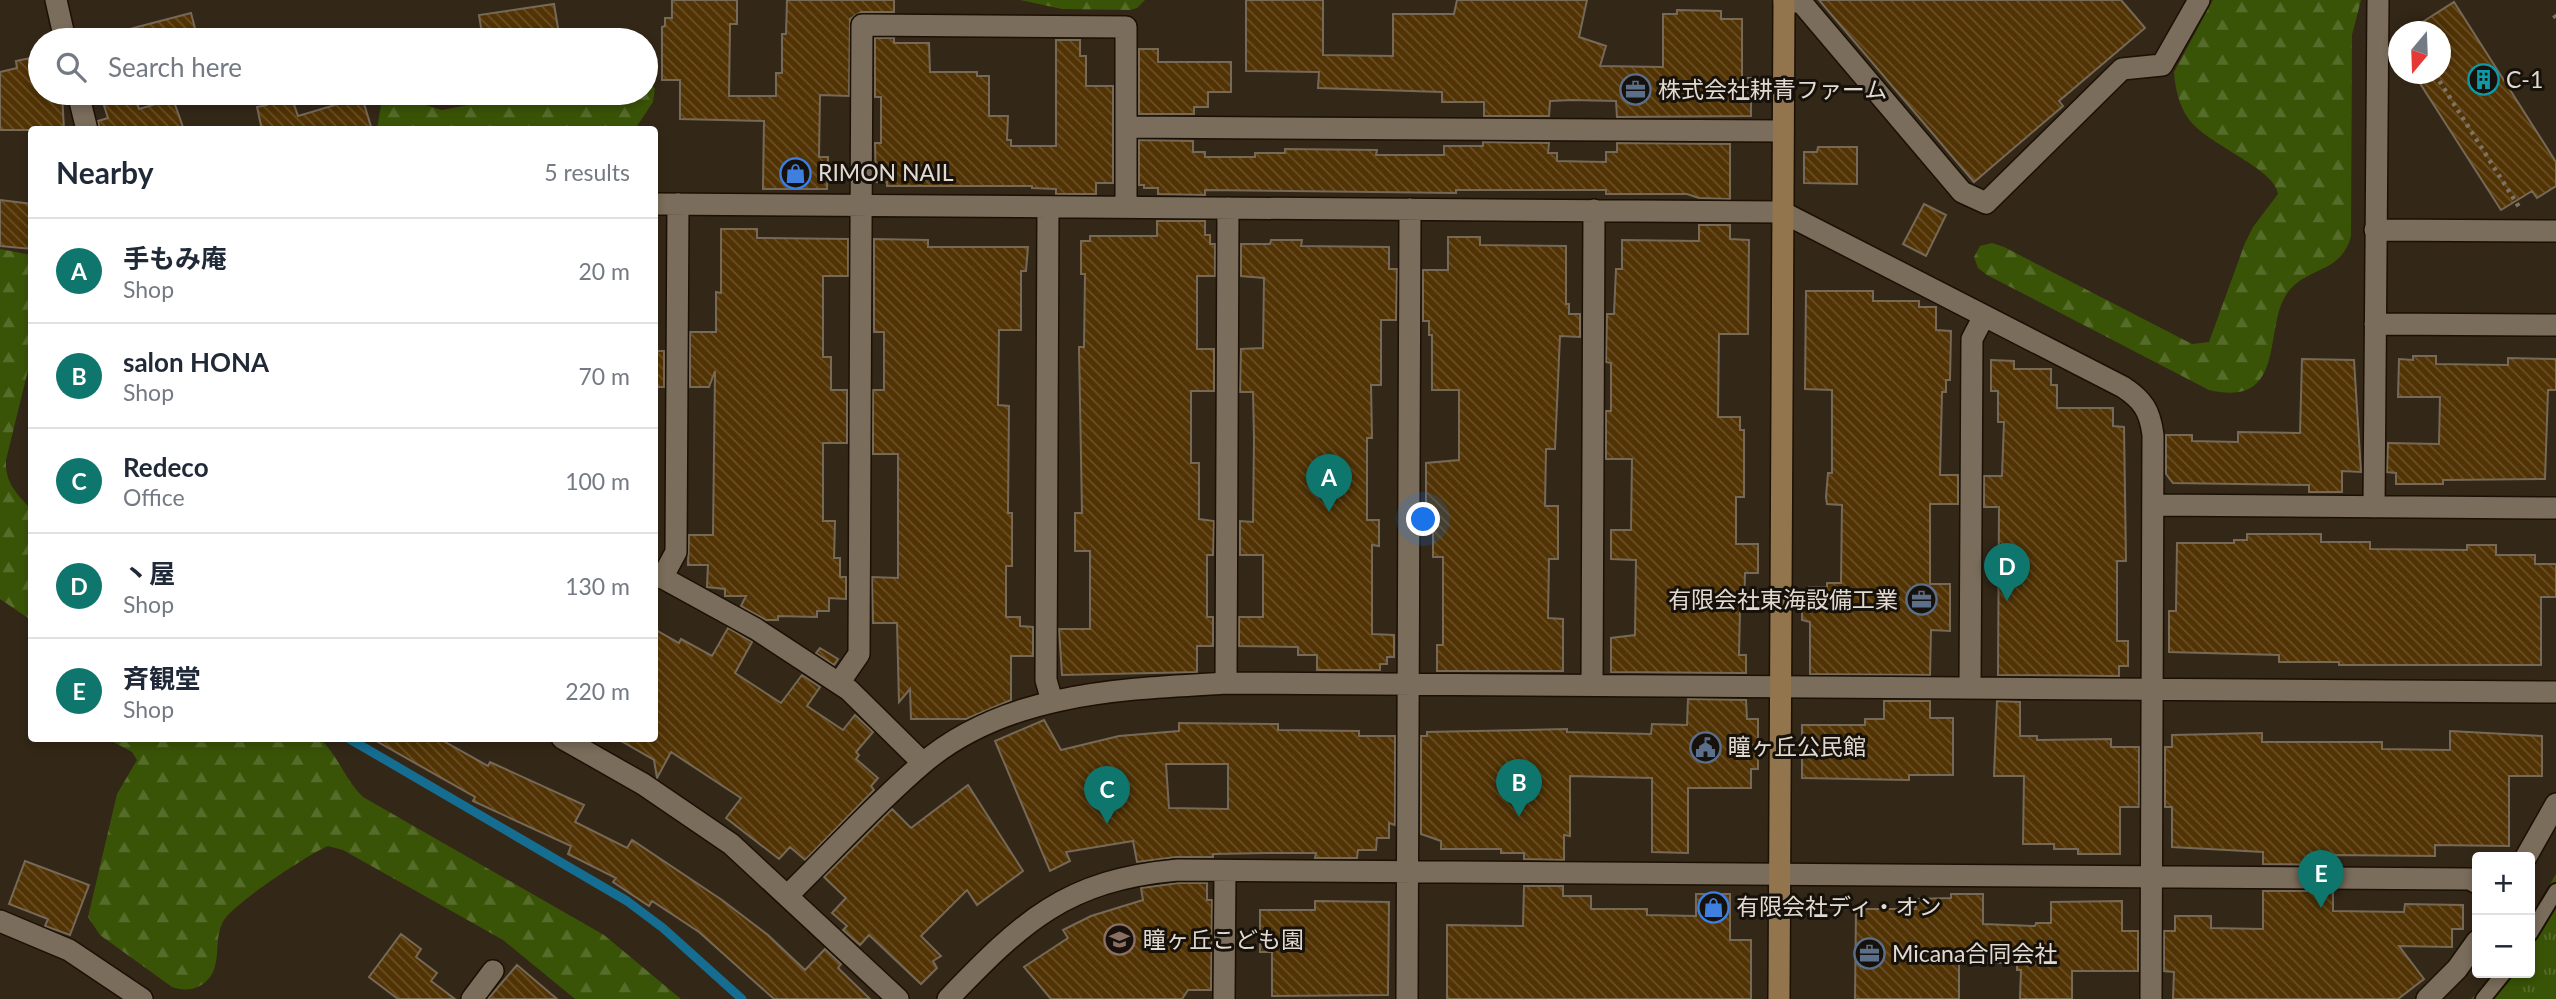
<!DOCTYPE html>
<html lang="en">
<head>
<meta charset="utf-8">
<style>
  :root { --surface:#fff; --page:#f2f2f3; --text:#1f2937; --muted:#747a83; --line:#e0e1e3; --accent:#0f766e }
  body { margin:0; font-family:Lato,"Noto Sans JP",sans-serif; background:var(--page); color:var(--text) }
  .controls { position:absolute; right:21px; bottom:21px; display:grid; overflow:hidden; border-radius:7px; box-shadow:0 4px 10px #0003 }
  .controls button { width:63px; height:63px; display:grid; place-items:center; padding:0; border:0; border-bottom:2px solid var(--line); background:var(--surface); color:var(--text); font:35px sans-serif }
  .compass { position:absolute; left:2388px; top:21px; width:63px; height:63px; border-radius:50%; background:var(--surface); box-shadow:0 4px 10px #0003; rotate:199deg }
  .you { position:absolute; left:1424px; top:520px; width:24px; height:24px; margin:-18px; border:5px solid #fff; border-radius:50%; background:#1a73e8; box-shadow:0 0 0 10px #1a73e833 }
  .badge { display:grid; place-items:center; width:46px; height:46px; border-radius:50%; background:var(--accent); color:#fff; font-size:23px; font-weight:700 }
  .pin { position:absolute; translate:-50% -58px; filter:drop-shadow(0 2px 4px #0008) }
  .pin::after { content:''; position:absolute; top:37px; width:24px; height:21px; background:inherit; clip-path:polygon(0 0,100% 0,50% 100%) }
  .list { margin:0; padding:0; list-style:none }
  h2 { display:flex; justify-content:space-between; align-items:center; height:91px; margin:0; padding:0 28px; font-size:30px }
  h2 small { font-size:23px; font-weight:400; color:var(--muted) }
  .list li { display:grid; grid-template-columns:46px 1fr auto; gap:21px; align-items:center; box-sizing:border-box; height:105px; padding:0 28px; border-top:2px solid var(--line) }
  .list b { display:block; font-size:26px; white-space:nowrap }
  .list p { margin:0; font-size:23px; white-space:nowrap; color:var(--muted) }
  .list em { font-size:23px; font-style:normal; color:var(--muted) }
  .icon { flex:none; width:38px; height:38px; fill:none; stroke:currentColor; stroke-width:2; stroke-linecap:round; stroke-linejoin:round }
  .map { position:relative; flex:none; width:2556px; height:999px; overflow:hidden }
  .search { position:absolute; background:var(--surface); box-shadow:0 4px 10px #0003; left:28px; top:28px; width:630px; height:77px; display:flex; align-items:center; gap:18px; box-sizing:border-box; padding:0 24px; border-radius:38px; color:var(--muted); font-size:26px }
  .panel { position:absolute; background:var(--surface); box-shadow:0 4px 10px #0003; left:28px; top:126px; width:630px; height:616px; border-radius:7px }
  .map>svg:first-child { display:block }
  .forest { fill:url(#forest-firs) }
  .park { fill:url(#park-tufts) }
  .lines { fill:none; stroke-linecap:round; stroke-linejoin:round }
  .stream { stroke:#156e91; stroke-width:9 }
  .building { fill:url(#building-back-hatch); stroke:#776957; stroke-width:2; fill-rule:evenodd }
  .lane-casing { stroke:#1b1003; stroke-width:18 }
  .street-casing { stroke:#1b1003; stroke-width:24 }
  .secondary-casing { stroke:#1b1003; stroke-width:24 }
  .path { stroke:#7d7366; stroke-width:4.5; stroke-dasharray:3.5 5; stroke-linecap:butt }
  .lane { stroke:#7b6d5b; stroke-width:14 }
  .street { stroke:#7b6d5b; stroke-width:21 }
  .secondary { stroke:#92744d; stroke-width:21 }
  .labels { text-anchor:middle; stroke-width:6; stroke-linejoin:round; paint-order:stroke }
  .poi-label { font-size:23px; fill:#e2dad0; stroke:#16110a; text-anchor:start }
</style>
</head>
<body>
<div class="map">
<svg width="2556" height="999" viewBox="0 0 2556 999">
  <defs>
    <pattern id="forest-firs" width="22" height="20" patternUnits="userSpaceOnUse" patternTransform="scale(1.75)"><rect width="22" height="20" fill="#3a5407"/><path d="M5 1l3.5 6h-7zM16 11l3.5 6h-7z" fill="#566c2a"/></pattern>
    <pattern id="park-tufts" width="24" height="20" patternUnits="userSpaceOnUse" patternTransform="scale(1.75)"><rect width="24" height="20" fill="#3a5407"/><path d="M3 7l-1-3M5 7V3M7 7l1-3M15 17l-1-3M17 17v-4M19 17l1-3" fill="none" stroke="#566c2a"/></pattern>
    <pattern id="building-back-hatch" width="6" height="6" patternUnits="userSpaceOnUse" patternTransform="scale(1.75)"><rect width="6" height="6" fill="#513304"/><path d="M-1 5l2 2M0 0l6 6M5-1l2 2" fill="none" stroke="#6a5028"/></pattern>
  </defs>
  <rect width="100%" height="100%" fill="#332717"/>
  <path class="forest" d="M1020 0H1145L1137 8 1130 10 1062 9Z
    M2213 0H2361L2352 35 2351 236C2341 274 2308 266 2288 292 2262 326 2289 409 2209 390L1987 275 1978 268 1974 257 1980 246 1992 243 2004 247 2192 344 2209 342 2245 243 2253 227 2278 194C2275 168 2205 144 2188 118 2179 105 2175 88 2174 72Z
    M646 83 655 88 653 102 635 129H377L383 93H410L425 105 442 110 478 103 493 93H646Z
    M0 249 31 255V358L6 460C5 483 16 493 31 509V620L0 599Z
    M108 739H320C338 755 345 780 363 797L604 935 681 999H575L503 940 343 850 328 846C307 855 236 902 224 920 213 937 222 961 210 977 200 990 186 992 172 987L100 935 88 917 117 794 137 760 132 752Z"/>
  <path class="park" d="M2556 874V999H2471L2493 973H2530V917Z"/>
  <g class="lines">
    <path class="stream" d="M348 738 627 901 663 928 742 999"/>
  </g>
  <path class="building" d="M672 0H737V24H730L729 96H776V73H782V34H786L787 0H894V12H861L850 19 849 96 820 95 819 157H828L827 189H763L764 121 680 119V80H662V27L665 26V18H672Z
    M1246 0H1323V55L1393 56V14H1454L1457 0H1587L1579 37 1606 46 1600 66 1663 67V14H1677V10L1721 11V19H1742V78H1751V116L1617 117 1616 101 1572 100 1550 101 1549 116H1484V102H1442V92L1318 88 1319 72 1246 71Z
    M1819 0H2121L2145 28 2059 101 2063 106 1974 182Z
    M2454 2 2556 162V186L2537 198 2532 191 2501 210 2414 74H2440V32H2407Z
    M554 4 560 40H483L479 15Z
    M191 13 198 40H119L118 32Z
    M875 38H894V43H929L930 72H977V76H989V116H1008L1007 140H1011V146H1056V40H1080V56H1086V86H1113V183H1096V194H1056V189L1032 188V186H887V182H876L875 143H881V97H875Z
    M1139 49H1158V62H1231V92H1208V107H1194V114H1139Z
    M40 56V93H62L64 130H0V72L17 68 16 61Z
    M100 93H134L139 109 173 99 184 130H100L98 121 108 118Z
    M264 93H290L298 116 362 97 372 130H262L257 107 267 105Z
    M1139 140 1193 141V152H1205V157H1255V153H1285V149L1377 150 1376 155H1444V146H1483V142L1549 143 1548 153H1557V161L1606 162V152H1617V143L1730 144V199L1699 198 1687 194H1606V190H1456V193L1205 190V195L1158 194V188H1144V185H1139Z
    M1818 147H1857V184L1804 183V152H1817Z
    M0 200 32 204V249L0 246Z
    M1924 204 1946 215 1926 256 1903 244Z
    M1157 221H1205V235H1210V244H1215V276H1197V349H1214V391H1191V463H1199V519L1214 521 1213 555H1207V617H1213V646H1197V672L1062 675 1059 629H1090V551H1075V513H1082L1079 347H1084L1085 274H1081V241H1090V236H1157Z
    M1699 225H1730V239L1749 240 1748 334H1719L1718 417H1740V430H1744V497H1736V544H1758V573H1745L1744 610H1740L1739 655H1746V673L1611 672V638L1635 635 1636 560 1611 559V530H1631L1632 459H1606V411H1611V363L1606 362 1607 314H1614L1616 269H1622V240L1699 241Z
    M721 229H757V238L848 239V276H823V357H831V390H847V443H823V521H835L834 558H840V577H846V599L829 598V611H817V617L778 616V620H766L741 606 746 596H725V589L707 587 708 565H688L689 535H713L715 371 709 387H690V332H716V292L721 293Z
    M1448 237H1480V245L1566 246V304H1569V314H1580V337L1560 336 1555 449H1546L1545 506H1558V559H1549L1548 618 1563 619V671H1437V645H1443V557H1433V516H1429L1426 504V463L1459 460V390H1432V335H1429V321H1423V270H1448Z
    M874 239 928 240V247H1028L1026 271H1021V330H999L998 405 1009 406 1008 513H1012V566H1006V617H1020V626L1033 627V656H1011V700L966 719H911L910 689 899 702 897 623H873L872 577 898 578V454H873V390H884V332H874Z
    M1271 240H1302L1301 246 1389 247V269H1397L1396 320H1381V385H1371L1372 438H1367V520H1379V546L1372 545V634L1394 635V657H1387V664H1380V670H1317V655H1298V647L1239 646V617H1263V555H1240V521L1253 522 1254 439 1253 392H1240L1241 349 1263 348 1264 278 1241 276V244H1270Z
    M1806 291H1873V301H1919V307H1936V330L1951 331 1950 380H1946V392H1942L1940 475H1958V504H1930V584H1950V631L1931 630 1930 675 1810 674V622L1802 620V596H1809V587H1827V583H1841L1842 505 1827 504 1826 497 1828 473H1832V390L1805 389Z
    M654 351H664V387H654Z
    M2413 356H2436V364L2508 365V358L2556 359V390H2548L2545 479 2443 480V484H2396V473L2387 472 2388 443 2439 444 2440 397H2398L2399 359 2413 360Z
    M2302 359 2354 360 2361 472 2342 471V492H2309V485L2173 483 2166 474V435H2192V441L2238 442V432L2300 433Z
    M1991 360 2014 361V369H2051V385H2057V408H2113V426L2124 427 2126 561H2117V641H2128V666H2119V676L1998 675 1999 507H1984V476H2002L2004 422H1998V391H1991Z
    M2247 534H2321V542H2370V549L2467 550V545H2496V555H2535V564H2556V597H2541V665H2339V662H2279V655L2169 652V611H2176L2177 543H2234V540H2247Z
    M728 628 752 642 735 673 781 703 802 675 820 687 807 706 843 730 855 715 873 732 856 752 859 755 856 759 878 778 871 786 874 790 805 860 790 847 779 859 726 818 741 798 671 752 657 778 654 760 616 738H654V629L679 643 681 639 712 656Z
    M820 648 838 659 834 665 816 653Z
    M1688 699 1746 700 1747 719H1758V769H1751V788H1688V853L1652 852V778L1570 776V836L1564 835V860L1524 859V853H1501V849H1441V841L1421 834V736H1427V732L1567 729V732L1651 734 1652 724 1687 725Z
    M1884 701H1930V718H1953V775H1909V780L1802 778V725H1865V719H1884Z
    M1997 701 2020 702V736H2037V740L2111 739V747H2139V807H2120V854H2078V849H2054V844H2023L2024 776H1994Z
    M1044 720 1061 750 1119 736 1179 731V723L1278 724V730L1359 731V736H1395V825L1389 823V838H1377L1376 850H1358L1357 858H1315L1316 853H1266L1213 854V857H1176L1137 862 1133 841 1066 852 1070 861 1050 871 995 741ZM1166 764H1228V809L1169 808Z
    M2450 731 2542 736V776H2509V846L2435 845V856L2333 855V865L2263 864V852L2172 847V807H2165V747H2172V735L2262 733V742H2382V749L2450 750Z
    M371 738H438L488 766 490 762 584 805 575 822 627 848 632 840 722 900 768 935 805 970 825 949 841 964 838 968 870 999H774L699 932 652 901 649 906 613 882 616 878 568 854 571 846 473 801 475 797Z
    M968 785 1023 871 977 905 967 890 921 936 941 956 933 961 937 968 921 984 869 935 860 945 843 930 847 926 832 913 846 898 824 877 892 809 911 828Z
    M25 861 89 885 70 935 45 926 48 919 9 904Z
    M1179 883H1207V900H1212L1211 990H1188L1182 999H1051L1024 967 1068 938 1063 930 1091 916 1143 900 1141 888Z
    M1524 886H1563V896H1591V909H1647V915L1696 916V894H1730V940H1751V999H1447V925L1523 926Z
    M2263 891H2333V911L2404 912 2405 904 2463 905V929H2452V947L2399 946 2424 979 2398 999H2173L2174 972 2164 971V931H2175V916H2211V928L2263 929Z
    M1951 894H1983V924L2035 926 2036 923H2051V902L2122 901V931H2138V971H2072V999H2020L2021 970H2017V963H1959V999H1855L1856 909H1916V899L1951 898Z
    M1315 901 1389 902 1388 995 1272 996V952H1260V910H1315Z
    M401 934 421 949 416 957 437 973 431 981 455 999H398L369 977Z
    M517 965 557 999H488Z"/>
  <g class="lines">
    <defs>
      <path id="lane" d="M2530 934 2556 891
        M2483 999 2504 973"/>
      <path id="street" d="M56 0 65 40
        M1784 2H1801L1962 192 1986 203 2122 69 2162 65 2199 0
        M78 93 87 130
        M1126 127 1783 131
        M654 204 1782 212 2123 387C2143 400 2150 411 2153 435L2151 999
        M1048 207 1046 680 1052 701
        M2375 230 2556 231
        M2375 324 2556 325
        M2153 505 2556 508
        M2374 507 2378 0
        M654 573 756 629 849 690 923 763
        M662 578 676 552 678 204
        M839 683 859 654 862 25 1126 27V207
        M1226 683 1228 208
        M1592 685 1594 210
        M1970 688 1972 339 1984 316
        M562 738 643 784 731 844 898 999
        M2526 857 2556 804
        M788 895C832 852 875 804 922 764 1006 692 1123 689 1226 683L2556 692
        M0 921 69 950 142 999
        M472 999 493 971
        M948 999C1023 921 1066 880 1178 870L2470 879 2477 883
        M1224 999 1225 871
        M1407 999 1410 209
        M2427 999 2457 969 2477 941"/>
      <path id="secondary" d="M1779 999 1784 0"/>
    </defs>
    <use href="#lane" class="lane-casing"/>
    <use href="#street" class="street-casing"/>
    <use href="#secondary" class="secondary-casing"/>
    <path class="path" d="M2554 15 2556 18
      M2408 31V32
      M2435 74 2519 207"/>
    <use href="#lane" class="lane"/>
    <use href="#street" class="street"/>
    <use href="#secondary" class="secondary"/>
  </g>
  <defs>
    <symbol id="building-ring" viewBox="-11 -11 22 22"><circle r="9.5" fill="#16110a" stroke="#0f9aa8" stroke-width="1.5"/><path d="M-4-6H4V6H1V3H-1V6H-4ZM-2.5-4.3h1.7v1.8h-1.7ZM.8-4.3h1.7v1.8H.8ZM-2.5-1h1.7V.8h-1.7ZM.8-1h1.7V.8H.8Z" fill="#0f9aa8"/></symbol>
    <symbol id="office-ring" viewBox="-11 -11 22 22"><circle r="9.5" fill="#16110a" stroke="#5c6f8a" stroke-width="1.5"/><path d="M-6-3h4V-5.5h4V-3h4V5H-6ZM-1-4.5V-3h2v-1.5ZM-6 0V1H6V0Z" fill="#5c6f8a"/></symbol>
    <symbol id="shop-ring" viewBox="-11 -11 22 22"><circle r="9.5" fill="#16110a" stroke="#3f7fe0" stroke-width="1.5"/><path d="M-5-2.5h2.3a2.7 3.5 0 0 1 5.4 0H5L5.5 6h-11ZM-1.5-2.5h3a1.5 2.3 0 0 0-3 0Z" fill="#3f7fe0"/></symbol>
    <symbol id="civic-ring" viewBox="-11 -11 22 22"><circle r="9.5" fill="#16110a" stroke="#5c6f8a" stroke-width="1.5"/><path d="M-.6-6.5H3V-4.5H.6V-3L4-1V1h2V6H-6V1h2V-1L-.6-3ZM-1.2 2.5V6h2.4V2.5Z" fill="#5c6f8a"/></symbol>
    <symbol id="school-ring" viewBox="-11 -11 22 22"><circle r="9.5" fill="#16110a" stroke="#8d6e63" stroke-width="1.5"/><path d="M0-5L7-2L0 1L-7-2ZM-4 1L0 2.5L4 1V4Q0 6-4 4Z" fill="#8d6e63"/></symbol>
  </defs>
  <g fill-rule="evenodd">
    <use href="#building-ring" x="2466" y="62" width="35" height="35"/>
    <use href="#office-ring" x="1618" y="72" width="35" height="35"/>
    <use href="#shop-ring" x="778" y="156" width="35" height="35"/>
    <use href="#office-ring" x="1904" y="582" width="35" height="35"/>
    <use href="#civic-ring" x="1688" y="730" width="35" height="35"/>
    <use href="#shop-ring" x="1696" y="890" width="35" height="35"/>
    <use href="#school-ring" x="1102" y="922" width="35" height="35"/>
    <use href="#office-ring" x="1852" y="936" width="35" height="35"/>
  </g>
  <g class="labels">
    <g class="poi-label">
      <text x="2506" y="88">C-1</text>
      <text x="1658" y="98">株式会社耕青ファーム</text>
      <text x="818" y="181">RIMON NAIL</text>
      <text x="1898" y="608" text-anchor="end">有限会社東海設備工業</text>
      <text x="1728" y="755">瞳ヶ丘公民館</text>
      <text x="1736" y="915">有限会社ディ・オン</text>
      <text x="1143" y="948">瞳ヶ丘こども園</text>
      <text x="1892" y="962">Micana合同会社</text>
    </g>
  </g>
</svg>
<div class="controls">
<button>+</button>
<button>−</button>
</div>
<svg class="compass" viewBox="-18 -18 36 36"><path d="M0-13l5 13h-10z" fill="#e53935"/><path d="M0 13l5-13h-10z" fill="#747a83"/></svg>
<div class="you"></div>
<div class="pin badge" style="left:1329px;top:512px">A</div>
<div class="pin badge" style="left:1519px;top:817px">B</div>
<div class="pin badge" style="left:1107px;top:824px">C</div>
<div class="pin badge" style="left:2007px;top:601px">D</div>
<div class="pin badge" style="left:2321px;top:908px">E</div>
<div class="search"><svg class="icon" aria-label="search" viewBox="0 0 24 24"><circle cx="10" cy="10" r="6"/><path d="M15 15l6 6"/></svg>Search here</div>
<section class="panel">
<h2>Nearby<small>5 results</small></h2>
<ul class="list">
<li><span class="badge">A</span><div><b>手もみ庵</b><p>Shop</p></div><em>20 m</em></li>
<li><span class="badge">B</span><div><b>salon HONA</b><p>Shop</p></div><em>70 m</em></li>
<li><span class="badge">C</span><div><b>Redeco</b><p>Office</p></div><em>100 m</em></li>
<li><span class="badge">D</span><div><b>丶屋</b><p>Shop</p></div><em>130 m</em></li>
<li><span class="badge">E</span><div><b>斉観堂</b><p>Shop</p></div><em>220 m</em></li>
</ul>
</section>
</div>
</body>
</html>
